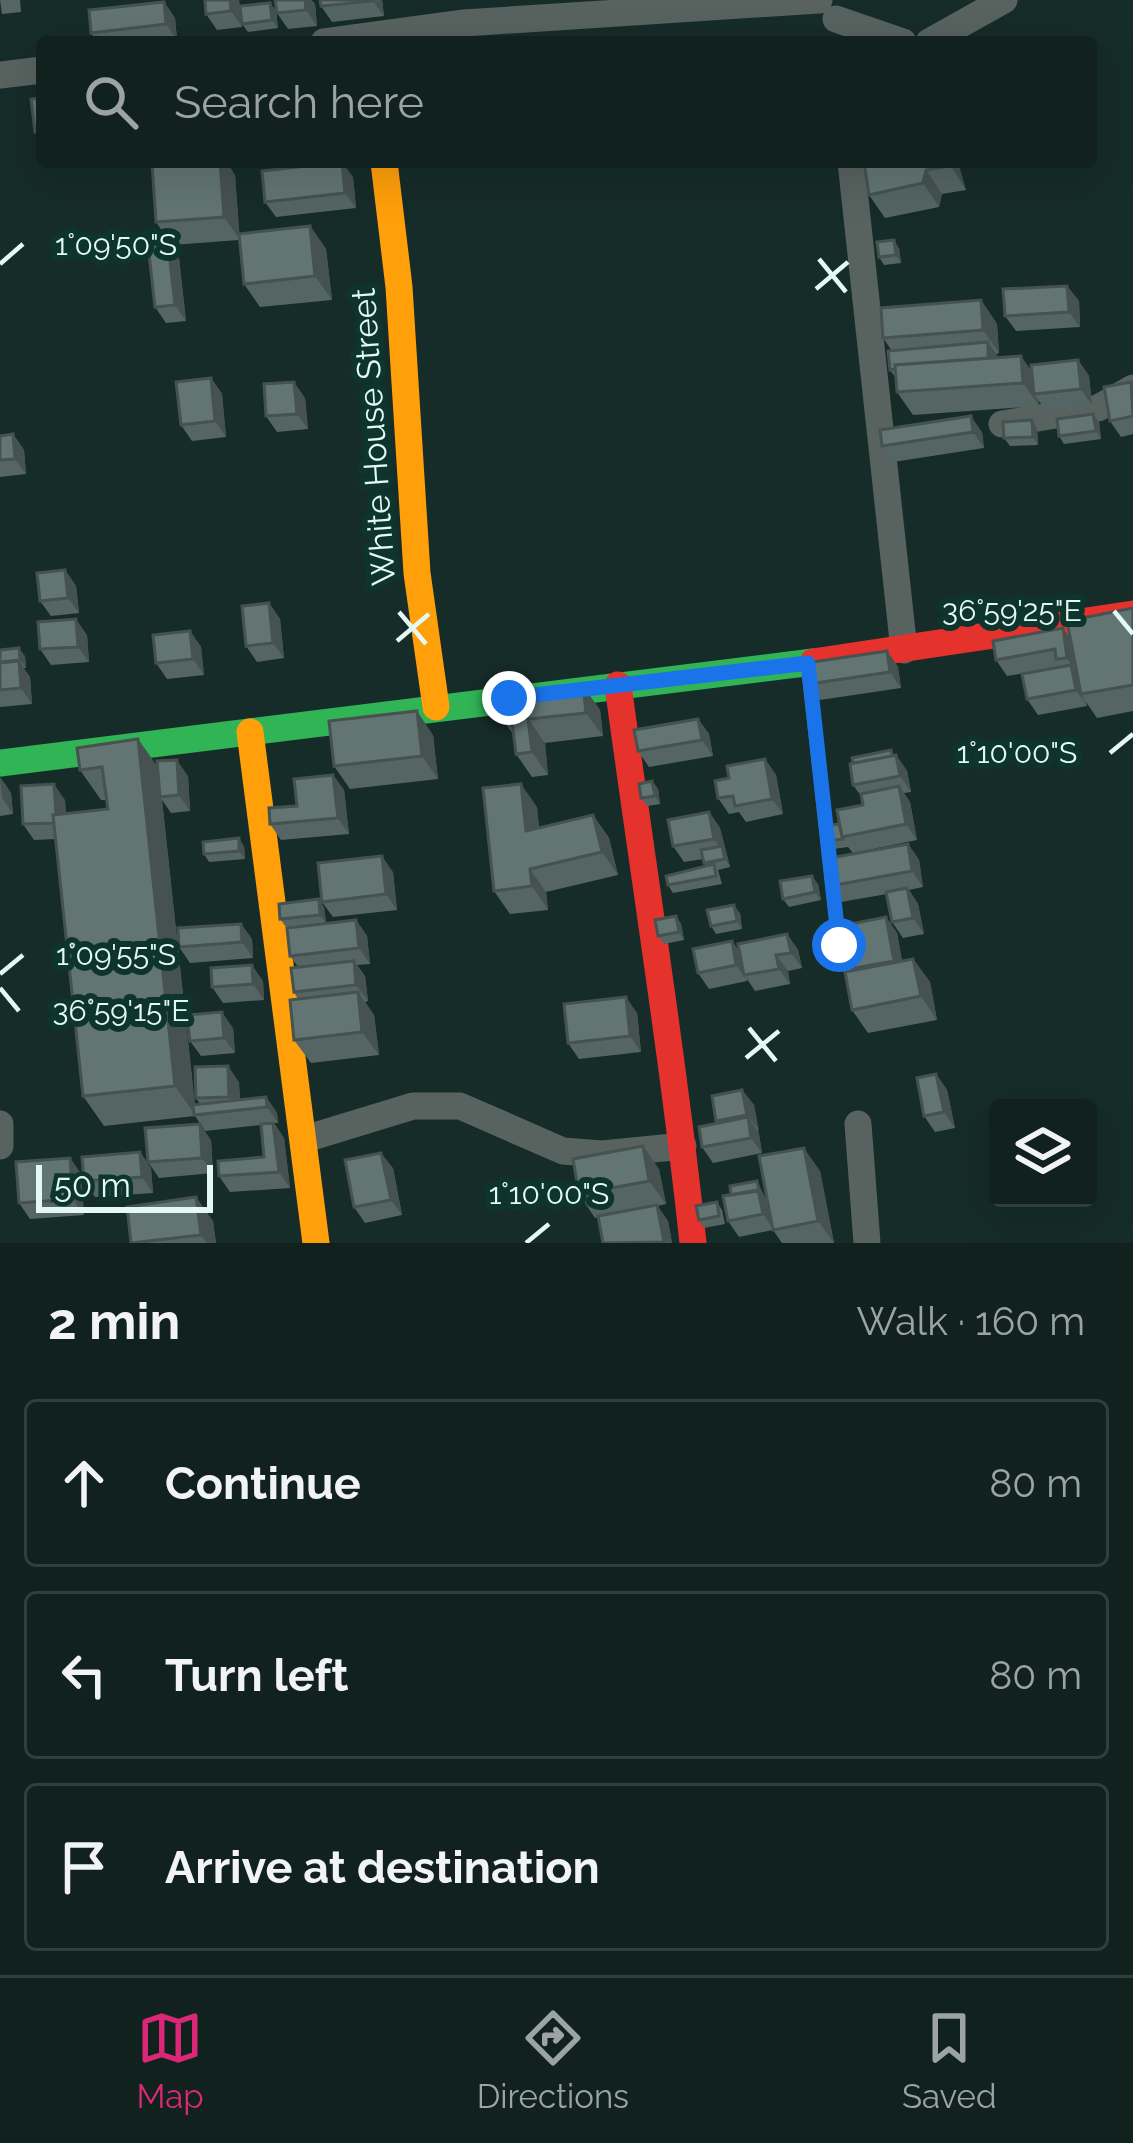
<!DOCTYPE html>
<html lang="en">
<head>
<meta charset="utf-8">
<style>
  :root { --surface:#10211e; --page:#1e2e2b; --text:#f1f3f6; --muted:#9ca3a4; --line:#303e3c; --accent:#db2777 }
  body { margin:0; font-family:Raleway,sans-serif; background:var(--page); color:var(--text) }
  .controls { position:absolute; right:36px; bottom:36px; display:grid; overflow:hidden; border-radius:12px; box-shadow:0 12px 48px #0002 }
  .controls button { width:108px; height:108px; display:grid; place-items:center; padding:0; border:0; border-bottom:3px solid var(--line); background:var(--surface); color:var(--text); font:60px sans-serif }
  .scale { position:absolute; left:36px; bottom:30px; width:177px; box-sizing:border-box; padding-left:12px; border:6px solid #e4f9f4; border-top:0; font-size:33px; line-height:42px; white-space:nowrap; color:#e4f9f4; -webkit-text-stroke:9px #0d352e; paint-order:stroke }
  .stop { position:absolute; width:36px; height:36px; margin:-27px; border:9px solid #1a73e8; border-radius:50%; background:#fff }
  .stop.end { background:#1a73e8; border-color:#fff; box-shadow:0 3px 12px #0008 }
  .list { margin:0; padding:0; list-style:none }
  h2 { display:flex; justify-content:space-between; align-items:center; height:156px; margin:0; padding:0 48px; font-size:51px }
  h2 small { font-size:39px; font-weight:400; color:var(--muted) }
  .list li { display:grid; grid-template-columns:78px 1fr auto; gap:36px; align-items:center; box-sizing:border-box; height:168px; margin:0 24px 24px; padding:0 24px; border:3px solid var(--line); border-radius:12px }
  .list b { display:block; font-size:45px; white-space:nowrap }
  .list em { font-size:39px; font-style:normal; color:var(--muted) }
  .icon { flex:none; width:66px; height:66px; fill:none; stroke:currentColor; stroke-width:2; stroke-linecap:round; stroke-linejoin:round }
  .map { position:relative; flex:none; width:1133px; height:1243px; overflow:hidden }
  .search { position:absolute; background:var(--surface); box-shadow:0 12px 48px #0002; left:36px; right:36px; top:36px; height:132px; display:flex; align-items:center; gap:30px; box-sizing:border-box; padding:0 42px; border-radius:12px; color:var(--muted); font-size:45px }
  .sheet { height:732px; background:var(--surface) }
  nav { display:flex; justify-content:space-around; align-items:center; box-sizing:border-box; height:168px; border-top:3px solid var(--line); background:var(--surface); font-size:33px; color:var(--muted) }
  nav a { display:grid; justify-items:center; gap:6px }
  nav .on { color:var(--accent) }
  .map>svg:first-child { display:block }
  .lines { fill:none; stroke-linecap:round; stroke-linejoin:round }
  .lane { stroke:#58625f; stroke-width:14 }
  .street { stroke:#58625f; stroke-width:27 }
  .fast { stroke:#30b455; stroke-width:27 }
  .slow { stroke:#ff9f0a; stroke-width:27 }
  .jam { stroke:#e5322d; stroke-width:27 }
  .wall { fill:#546563 }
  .shaded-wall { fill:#455250 }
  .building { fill:#627573; stroke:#455250; stroke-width:3 }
  .route { stroke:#1a73e8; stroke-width:15 }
  .ticks { fill:none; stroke:#e4f9f4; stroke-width:4.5 }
  .labels { text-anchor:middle; stroke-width:12; stroke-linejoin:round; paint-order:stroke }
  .street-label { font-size:33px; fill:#e4f9f4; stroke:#0d352e }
  .ticks-label { font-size:30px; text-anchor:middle; fill:#e4f9f4; stroke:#0d352e; stroke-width:12; stroke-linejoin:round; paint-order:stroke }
</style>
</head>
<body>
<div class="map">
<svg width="1133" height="1243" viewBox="0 0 1133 1243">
  <rect width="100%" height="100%" fill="#162c28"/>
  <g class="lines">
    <path class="lane" d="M808 668 839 945"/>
    <path class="street" d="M836 19 903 42
      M324 42 464 23 819 0
      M929 42 1004 0
      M0 75 42 70
      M851 162 904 650
      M1002 424 1098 408 1133 388
      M0 1124V1146
      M858 1124 867 1243
      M305 1139 413 1106H460L563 1151 602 1154 683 1146"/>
    <path class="fast" d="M0 763 813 662"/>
    <path class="slow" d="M384 162 399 287 417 573 436 707
      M250 732 316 1243"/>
    <path class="jam" d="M813 662 1133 614
      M618 685C643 871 673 1056 693 1243"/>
  </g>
  <path class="wall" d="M0 0H20L21 12 2 14Z
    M205 0H239L242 27 217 30 206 14Z
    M275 0H311L315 4 317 26 288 29 277 13Z
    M320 0H382L384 16 332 22 321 6Z
    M164 2 175 18 177 40 159 42H97L91 33Z
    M270 3 276 11 278 28 248 32 242 24Z
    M864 162H957L966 190 942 194 939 207 885 218 869 195Z
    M235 175 239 234 310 226 326 249 332 300 260 307 244 284 239 240 172 245 156 222Z
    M353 177 356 208 276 217 265 202Z
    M168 243 179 258 186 321 166 323 155 307Z
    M899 248 901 263 884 265 879 257Z
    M1067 286 1079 301 1080 327 1016 331 1005 316Z
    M981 300 997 324 999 353 996 354 998 358 1032 371 1078 360 1089 376 1092 405 1045 409 1039 401V406L913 415 897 392 896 378 890 370 892 351 883 338Z
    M211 378 222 394 226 437 192 441 181 425Z
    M1131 382 1133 384V434L1121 437 1110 421Z
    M305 398 308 429 277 432 266 416Z
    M1093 414 1099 422 1101 439 1064 444 1059 436Z
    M1037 428 1038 445 1010 446 1004 438Z
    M982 432 984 448 893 462 882 446Z
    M13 434 24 450 26 474 0 477V436Z
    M65 570 76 586 79 613 51 616 40 601Z
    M269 603 280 619 284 658 257 662 246 646Z
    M1133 608V711L1097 718 1086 702 1087 706 1038 715 1027 699 1061 667 1007 676 996 660 1071 639Z
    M190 631 201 647 204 675 167 679 156 663Z
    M87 635 89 662 51 665 40 649Z
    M0 650 25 656 26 668H23L30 677 32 704 0 707Z
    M887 651 898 667 901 688 820 700 809 684Z
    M583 686 600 710 603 736 545 743 548 775 532 777 516 754 514 735 504 722Z
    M698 719 709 734 713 756 649 767 638 751Z
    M433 735 438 779 350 789 334 766Z
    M138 739 158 768 188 776 190 811 171 813 162 800 195 1105 200 1104 196 1098 239 1082 240 1100 266 1097 277 1113 278 1123H274L284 1138 290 1188 230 1192 219 1176 264 1157 261 1125 205 1131 195 1116 104 1126 83 1096 56 839 34 840 23 824 65 800 66 814 108 809 106 800H101L80 770Z
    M896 755 907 771 911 792 904 793 910 802 917 840 853 853 848 847 833 849 827 841 839 824 863 805 862 797 853 785Z
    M765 759 776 775 783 814 746 822 739 812 729 814 718 798 729 778Z
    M333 775 344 790 349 834 281 840 270 824 297 806Z
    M0 777 11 793 13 814 0 816Z
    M652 781 658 789 660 804 647 806 641 798Z
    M537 807 539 828 593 815 609 838 618 875 546 892 548 910 510 914 494 891Z
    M709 812 720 828 730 867 718 870 722 884 673 893 668 885 706 866 703 859 684 862 673 846Z
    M908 844 919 860 923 887 909 890 918 904 924 934 903 938 892 922 887 894 841 902 830 886Z
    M244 846 245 859 209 862 204 854Z
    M393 872 397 910 333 917 322 902Z
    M818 884 821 900 789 907 783 899Z
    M324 907 326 923 286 927 280 919Z
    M740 913 742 929 716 934 711 926Z
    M676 916 681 924 684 940 664 944 658 936Z
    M886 917 897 933 902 961 913 959 930 982 937 1020 868 1033 852 1010 844 970Z
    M356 920 367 936 370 964 357 965 365 976 368 1001 365 1002 374 1015 379 1055 311 1063 294 1040 298 999 294 992 298 967 290 956Z
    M241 924 252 939 253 958 190 963 179 947Z
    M787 934 798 950 802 968 788 971 790 984 755 991 747 979V981L709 989 698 973 732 941 740 953Z
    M263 981 264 1000 223 1003 212 987Z
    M637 1013 641 1052 579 1059 568 1043Z
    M233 1028 235 1053 201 1056 190 1041Z
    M936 1074 947 1090 955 1128 935 1132 924 1116Z
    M742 1090 754 1105 762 1153 713 1163 702 1147 718 1123 716 1121Z
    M211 1140 213 1173 159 1178 148 1162Z
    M140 1152 151 1168 153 1193 95 1197 84 1181Z
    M70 1158 81 1174 84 1215 30 1219 19 1203Z
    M393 1168 402 1215 365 1223 354 1207Z
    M659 1169 666 1204 657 1206 668 1221 672 1243H603L598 1217 595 1218 579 1194Z
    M820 1171 834 1243H782L773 1230 739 1237 728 1221 731 1195 757 1181 768 1205Z
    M717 1202 722 1210 725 1224 704 1228 699 1220Z
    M213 1221 216 1243H131Z"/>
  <path class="shaded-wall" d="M230 0H239L242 27 231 11Z
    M305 0H311L315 4 317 26 306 10Z
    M382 0 384 16 373 1Z
    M164 2 175 18 177 40 166 24Z
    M270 3 276 11 278 28 272 20Z
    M220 162H227L235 175 240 240 224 217Z
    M342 162 353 177 356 208 345 193Z
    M948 162H957L959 165 966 190Z
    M926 170 942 194 939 207 923 183Z
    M310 226 326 249 332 300 315 276Z
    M894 240 899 248 901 263 896 255Z
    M168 243 179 258 186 321 175 305Z
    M1067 286 1079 301 1080 327 1069 312Z
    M981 300 997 324 999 353 983 330Z
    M988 342 999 358 989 361Z
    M1021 356 1037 379 1034 394 1039 401V406L1023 383Z
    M1078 360 1089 376 1092 405 1081 389Z
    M211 378 222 394 226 437 215 421Z
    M294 382 305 398 308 429 297 414Z
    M1093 414 1099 422 1101 439 1096 431Z
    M971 416 982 432 984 448 973 432Z
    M1032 420 1037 428 1038 445 1033 437Z
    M13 434 24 450 26 474 15 459Z
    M65 570 76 586 79 613 68 598Z
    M269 603 280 619 284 658 273 643Z
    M76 619 87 635 89 662 78 647Z
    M1063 628 1074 644 1078 674 1067 658Z
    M190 631 201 647 204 675 193 659Z
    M19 648 25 656 26 668 20 660Z
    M887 651 898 667 901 688 890 672Z
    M19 661 30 677 32 704 21 688Z
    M1071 665 1082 680 1081 694 1087 706 1076 690Z
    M583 686 600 710 603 736 586 713Z
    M417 711 433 735 438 779 422 756Z
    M528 719 545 743 548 775 532 752Z
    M698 719 709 734 713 756 702 740Z
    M138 739 159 769 160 797 162 800 196 1116 175 1086Z
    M896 755 907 771 911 792 900 776Z
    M765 759 776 775 783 814 772 799Z
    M177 760 188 776 190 811 179 795Z
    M333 775 344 790 349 834 338 818Z
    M0 777 11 793 13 814 2 798Z
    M652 781 658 789 660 804 655 796Z
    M54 784 65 800 67 838 56 823Z
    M521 784 537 807 542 854 526 831Z
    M899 786 910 802 917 840 906 824Z
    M709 812 720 828 730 867 725 859 723 852 714 839Z
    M593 815 609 838 618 875 602 852Z
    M239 838 244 846 245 859 239 851Z
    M908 844 919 860 923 887 912 871Z
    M382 856 393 872 397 910 386 894Z
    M530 869 546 892 548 910 532 886Z
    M812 876 818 884 821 900 815 892Z
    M907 888 918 904 924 934 913 918Z
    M319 899 324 907 326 923 320 915Z
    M734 905 740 913 742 929 737 921Z
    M676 916 681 924 684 940 679 932Z
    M886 917 897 933 905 976 894 961Z
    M356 920 367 936 370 964 359 948Z
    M241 924 252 939 253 958 242 942Z
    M787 934 798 950 802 968 791 953Z
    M732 941 743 957 744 975 747 981 736 965Z
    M776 955 788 971 790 984 779 969Z
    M913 959 930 982 937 1020 921 996Z
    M354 961 365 976 368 1001 356 985Z
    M252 965 263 981 264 1000 253 984Z
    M358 992 374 1015 379 1055 362 1032Z
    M626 997 637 1013 641 1052 630 1036Z
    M222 1012 233 1028 235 1053 224 1038Z
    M228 1066 239 1082 240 1110H238L229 1097Z
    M936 1074 947 1090 955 1128 944 1112Z
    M742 1090 754 1105 759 1130 747 1115Z
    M266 1097 277 1113 278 1123 267 1107Z
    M748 1117 759 1133 762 1153 751 1138Z
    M273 1123 284 1138 290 1188 279 1172Z
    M200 1124 211 1140 213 1173 202 1158Z
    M643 1146 659 1169 666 1204 649 1181Z
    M804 1148 820 1171 834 1243 818 1221Z
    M140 1152 151 1168 153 1193 142 1177Z
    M381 1153 393 1168 402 1215 391 1200Z
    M70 1158 81 1174 84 1215 73 1199Z
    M757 1181 769 1205 774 1230 763 1214Z
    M196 1197 213 1221 216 1243H207L201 1235Z
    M657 1205 668 1221 672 1243 664 1242Z"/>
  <path class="building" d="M205 0H230L231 11 206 14Z
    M275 0H305L306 10 277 13Z
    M320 0H373V1L321 6Z
    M164 2 166 24 91 33 89 10Z
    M270 3 272 20 242 24 240 6Z
    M42 98V131L35 132 31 99Z
    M152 162H220L224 217 156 222Z
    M342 162 345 193 265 202 262 171Z
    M864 162H948L950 166 926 170 923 183 869 195Z
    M310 226 315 276 244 284 239 234Z
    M894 240 896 255 879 257 877 242Z
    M168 243 175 305 155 307 148 245Z
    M1067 286 1069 312 1005 316 1003 289Z
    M981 300 983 330 883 338 881 308Z
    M988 342V358L895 365V369L890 370 888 351Z
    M1021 356 1023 383 897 392 895 365Z
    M1078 360 1081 389 1034 394 1031 365Z
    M211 378 215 421 181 425 176 382Z
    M294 382 297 414 266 416 264 384Z
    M1131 382 1133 416 1110 421 1104 387Z
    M1093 414 1096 431 1059 436 1057 419Z
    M971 416 973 432 882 446 880 430Z
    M1032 420 1033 437 1004 438 1003 422Z
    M13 434 15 459 0 460V436Z
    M65 570 68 598 40 601 37 573Z
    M269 603 273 643 246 646 242 606Z
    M1133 608V685L1081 694 1067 621Z
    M76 619 78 647 40 649 38 622Z
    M1063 628 1067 658 1056 659 1055 649 996 660 993 641Z
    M190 631 193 659 156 663 153 635Z
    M19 648 20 660 0 662V650Z
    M887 651 890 672 809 684 806 663Z
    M19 661 21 688 0 690V663Z
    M1071 665 1076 690 1027 699 1022 674Z
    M583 686 586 713 528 719 532 752 516 754 512 721 504 722 502 696Z
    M417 711 422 756 334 766 329 721Z
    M698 719 702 740 638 751 634 730Z
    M138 739 175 1086 83 1096 53 815 108 809 102 767 80 770 77 748Z
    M891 750 892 756 853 763 852 758Z
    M896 755 900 776 853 785 850 764Z
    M765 759 772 799 735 806 733 796 718 798 715 781 729 778 727 766Z
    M177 760 179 795 160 797 157 761Z
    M333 775 338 818 270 824 269 808 297 806 294 779Z
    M652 781 655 796 641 798 639 784Z
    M54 784 56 815H53L54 823 23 824 21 786Z
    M521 784 526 831 593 815 602 852 530 869 532 886 494 891 483 788Z
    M899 786 906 824 842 837 837 810 863 805 861 794Z
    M709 812 714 839 673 846 668 820Z
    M839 824 843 839 827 841 825 826Z
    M239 838V851L204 854 203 842Z
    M908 844 912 871 830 886 825 859Z
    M722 846 725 859 704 863 701 850Z
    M382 856 386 894 322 902 318 863Z
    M714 864 716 876 668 885 666 876Z
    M812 876 815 892 783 899 780 881Z
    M907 888 913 918 892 922 886 892Z
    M319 899 320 915 280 919 279 904Z
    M734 905 737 921 711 926 707 910Z
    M676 916 679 932 658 936 655 920Z
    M886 917 894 961 844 970 836 927Z
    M356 920 359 948 290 956 287 928Z
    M241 924 242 942 179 947 178 928Z
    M787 934 791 953 776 955 779 969 744 975 738 944Z
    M732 941 736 965 698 973 693 949Z
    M913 959 921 996 852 1010 845 972Z
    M354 961 356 985 294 992 291 968Z
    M252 965 253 984 212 987 211 968Z
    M358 992 362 1032 294 1040 290 1000Z
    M626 997 630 1036 568 1043 564 1004Z
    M222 1012 224 1038 190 1041 187 1015Z
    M228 1066 229 1097 196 1098 195 1067Z
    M936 1074 944 1112 924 1116 917 1078Z
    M742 1090 747 1115 716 1121 712 1096Z
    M266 1097 267 1107 194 1115 193 1105Z
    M748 1117 751 1138 702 1147 699 1127Z
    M273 1123 279 1172 219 1176 218 1161 264 1157 261 1124Z
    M200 1124 202 1158 148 1162 145 1128Z
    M643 1146 649 1181 579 1194 573 1159Z
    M804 1148 818 1221 773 1230 759 1156Z
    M140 1152 142 1177 84 1181 82 1157Z
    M381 1153 391 1200 354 1207 345 1160Z
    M70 1158 73 1199 19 1203 16 1162Z
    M757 1181 759 1191 731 1195 730 1186Z
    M758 1190 763 1214 728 1221 723 1196Z
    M196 1197 201 1235 131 1243 127 1207Z
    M717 1202 719 1216 699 1220 696 1206Z
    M657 1205 664 1242 603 1243 598 1216Z"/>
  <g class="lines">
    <path class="route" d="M509 698 808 663 839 945"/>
  </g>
  <path class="ticks" d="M819 259 846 292M0 264 23 244M816 289 848 262M1114 611 1133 634M399 612 426 644M397 641 429 614M1110 753 1133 734M0 974 23 955M0 988 19 1011M749 1028 776 1061M746 1058 779 1031M526 1243 549 1224"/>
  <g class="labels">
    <g class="street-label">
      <text transform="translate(373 437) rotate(-94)" y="12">White House Street</text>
    </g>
  </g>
  <g class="ticks-label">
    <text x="116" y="255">1°09'50"S</text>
    <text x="1012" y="621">36°59'25"E</text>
    <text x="1017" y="763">1°10'00"S</text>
    <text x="116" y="965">1°09'55"S</text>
    <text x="121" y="1021">36°59'15"E</text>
    <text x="549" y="1204">1°10'00"S</text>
  </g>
</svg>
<div class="controls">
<button><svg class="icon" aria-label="layers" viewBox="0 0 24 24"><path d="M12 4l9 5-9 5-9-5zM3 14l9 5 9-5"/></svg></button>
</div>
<div class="scale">50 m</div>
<div class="stop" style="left:839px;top:945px"></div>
<div class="stop end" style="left:509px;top:698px"></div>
<div class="search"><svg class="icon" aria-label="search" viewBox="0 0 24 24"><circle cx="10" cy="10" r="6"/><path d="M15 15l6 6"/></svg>Search here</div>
</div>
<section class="sheet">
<h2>2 min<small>Walk · 160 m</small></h2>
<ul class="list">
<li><svg class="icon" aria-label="ahead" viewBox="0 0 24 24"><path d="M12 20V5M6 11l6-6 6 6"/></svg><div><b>Continue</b></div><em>80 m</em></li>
<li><svg class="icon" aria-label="left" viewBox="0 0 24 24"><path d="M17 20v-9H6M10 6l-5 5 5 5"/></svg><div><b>Turn left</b></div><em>80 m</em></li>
<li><svg class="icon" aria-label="arrive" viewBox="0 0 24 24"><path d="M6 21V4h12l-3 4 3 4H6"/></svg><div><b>Arrive at destination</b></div></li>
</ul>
</section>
<nav>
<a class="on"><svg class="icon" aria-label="map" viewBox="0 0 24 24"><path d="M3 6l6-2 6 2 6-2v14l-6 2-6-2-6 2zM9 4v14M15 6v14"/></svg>Map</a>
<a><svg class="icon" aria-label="directions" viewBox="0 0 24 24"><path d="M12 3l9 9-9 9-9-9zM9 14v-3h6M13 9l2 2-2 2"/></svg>Directions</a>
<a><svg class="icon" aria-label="saved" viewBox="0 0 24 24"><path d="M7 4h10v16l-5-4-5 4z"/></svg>Saved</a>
</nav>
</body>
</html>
